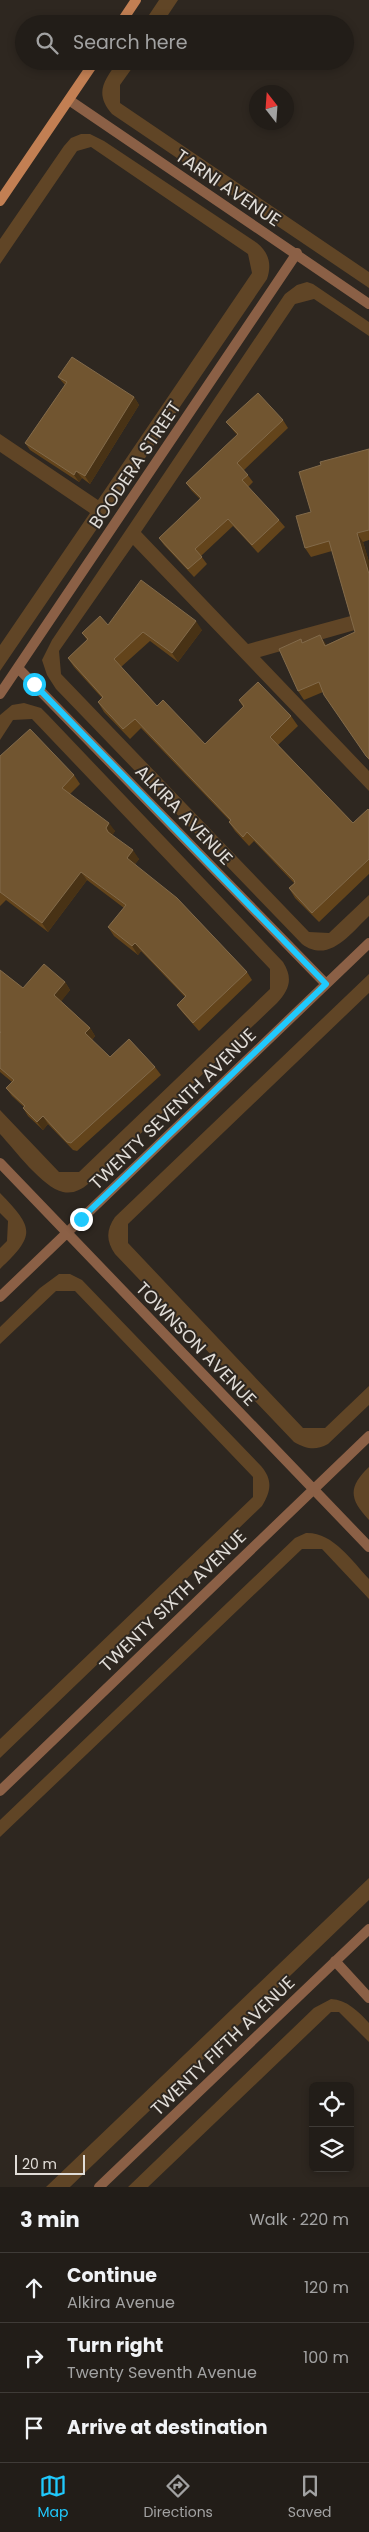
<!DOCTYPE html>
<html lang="en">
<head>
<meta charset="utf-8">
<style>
  :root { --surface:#221d18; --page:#2e2a25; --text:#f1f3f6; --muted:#a2a2a2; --line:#3f3b37; --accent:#20c9fd }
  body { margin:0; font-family:Poppins,sans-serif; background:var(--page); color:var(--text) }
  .controls { position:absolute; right:15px; bottom:15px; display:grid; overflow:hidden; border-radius:8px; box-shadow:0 2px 8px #0003 }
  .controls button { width:45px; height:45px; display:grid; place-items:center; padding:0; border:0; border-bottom:1px solid var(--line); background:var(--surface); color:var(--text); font:25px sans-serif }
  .compass { position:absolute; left:249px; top:85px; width:45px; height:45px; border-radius:50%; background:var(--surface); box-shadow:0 2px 8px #0003; rotate:343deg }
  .scale { position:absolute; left:15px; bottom:12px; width:70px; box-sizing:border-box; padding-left:5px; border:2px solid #e1ddd8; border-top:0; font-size:14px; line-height:18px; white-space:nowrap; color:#e1ddd8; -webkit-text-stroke:4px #2e2720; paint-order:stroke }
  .stop { position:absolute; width:15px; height:15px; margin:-11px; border:4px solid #20c9fd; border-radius:50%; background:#fff }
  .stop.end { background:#20c9fd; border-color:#fff; box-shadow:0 1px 5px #0008 }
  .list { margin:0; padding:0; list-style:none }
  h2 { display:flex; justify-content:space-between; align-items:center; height:65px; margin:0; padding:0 20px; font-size:21px }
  h2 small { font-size:16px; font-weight:400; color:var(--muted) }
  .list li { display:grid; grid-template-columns:32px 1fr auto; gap:15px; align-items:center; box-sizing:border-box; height:70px; padding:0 20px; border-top:1px solid var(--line) }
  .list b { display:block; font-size:19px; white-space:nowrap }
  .list p { margin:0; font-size:16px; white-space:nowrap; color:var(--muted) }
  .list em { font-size:16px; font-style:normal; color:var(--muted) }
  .icon { flex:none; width:28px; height:28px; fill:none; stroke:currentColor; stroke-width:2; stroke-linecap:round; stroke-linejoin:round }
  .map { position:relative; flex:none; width:369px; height:2187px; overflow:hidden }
  .search { position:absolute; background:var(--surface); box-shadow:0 2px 8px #0003; left:15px; right:15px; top:15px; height:55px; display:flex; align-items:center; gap:12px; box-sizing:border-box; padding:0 18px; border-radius:28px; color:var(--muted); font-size:19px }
  .sheet { height:275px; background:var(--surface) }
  nav { display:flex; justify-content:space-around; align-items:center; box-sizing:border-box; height:70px; border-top:1px solid var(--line); background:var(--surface); font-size:14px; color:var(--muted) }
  nav a { display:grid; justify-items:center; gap:2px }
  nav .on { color:var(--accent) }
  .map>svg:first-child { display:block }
  .green { fill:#604526 }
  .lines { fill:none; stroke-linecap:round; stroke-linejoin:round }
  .street { stroke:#8b6046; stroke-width:10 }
  .secondary { stroke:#c27f53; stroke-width:10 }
  .wall { fill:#63441b }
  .shaded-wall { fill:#483215 }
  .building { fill:#715530; stroke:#826a4a }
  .route { stroke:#20c9fd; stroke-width:6 }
  .labels { text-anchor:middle; stroke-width:4; stroke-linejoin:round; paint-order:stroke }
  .street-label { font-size:18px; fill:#e1ddd8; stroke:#2e2720 }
</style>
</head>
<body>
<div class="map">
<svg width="369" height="2187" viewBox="0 0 369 2187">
  <rect width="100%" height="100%" fill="#2e2720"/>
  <path class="green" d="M159 0H178L162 24H143Z
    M118 61H137L120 85V103L369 272V288L112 114C94 93 104 81 118 61Z
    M81 134H90L104 141 257 243C269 253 272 264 267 279L0 671V645L90 513 0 452V434L98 500 252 273 248 254 91 147 77 151 0 264V239L64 146 71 138Z
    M307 282 313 284 369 322V336L314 299 295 304 141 532 248 644 369 611V626L260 657 369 771V791L133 545 59 651 61 674 309 932 329 933 369 895V916C350 934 329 964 302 944L56 689 47 675 42 660 52 640 285 294 297 285Z
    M24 703 41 708 48 715 283 962C293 978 290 989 277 1003L88 1184C81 1190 73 1194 63 1192 43 1188 14 1149 0 1134V1110L59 1172H79L270 989V969L32 719 13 720 0 740V715L12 705Z
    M369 974V993L128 1224V1243L303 1428H325L369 1386V1405L328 1444C315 1451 307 1449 294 1442L115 1254C106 1241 106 1230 115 1217Z
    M0 1193C34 1228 36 1235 0 1269V1248L7 1241 8 1221 0 1213Z
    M59 1274H70L82 1280 261 1466C273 1480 271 1491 262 1506L0 1758V1739L253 1497V1477L75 1291H56L0 1344V1327L40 1288Z
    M369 1467V1520C349 1499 348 1487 369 1467Z
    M306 1533C333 1532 352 1561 369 1579V1599L322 1549H302L0 1837V1820L295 1538Z
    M369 1878V1900L70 2187H46Z
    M331 1999C347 2000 358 2011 369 2023V2042L339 2012H331L148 2187H128L314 2008Z"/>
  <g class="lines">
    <path class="street" d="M69 100 369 304
      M18 668 326 984
      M0 694 297 253
      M0 1163 369 1547
      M0 1297 369 943
      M0 1791 369 1436
      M335 1961 369 1998
      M99 2187 369 1929"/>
    <path class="secondary" d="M120 24 136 0
      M0 201 95 61"/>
  </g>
  <path class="wall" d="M58 377 134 397 139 405 90 484 82 478 79 482 30 450 25 443 65 385Z
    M283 420 288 428 244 470 253 482 248 487 279 520 285 527 258 553 233 526 201 556 207 564 194 577 164 545 159 538 200 499 191 490 186 483 237 435 226 422Z
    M369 449V540L363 542 369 562V760L324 695 323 692 304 700 298 691 303 643 326 645 355 632 332 551 311 557 305 548 311 512 321 465Z
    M108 625 202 630 178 662 150 641 121 667 157 706 205 744 243 707 239 700 291 716 298 726 278 745 353 823 369 810V874L319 922 295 898 289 888 294 883 254 841 249 846 235 831 229 822 230 821 141 728 130 739 104 712 98 702 102 698 74 667 68 658 87 640 82 633Z
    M0 756 74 775 80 784 70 794 115 831 112 835 139 859 135 864 247 972 252 980 199 1031 183 1013 177 1005 185 997 141 951 138 955 114 936 108 927 124 908 87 880 48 932 6 900 0 906Z
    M0 970 23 988 65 982 70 990 61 1001 90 1028 95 1036 92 1040 110 1057 155 1067 161 1075 77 1151 73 1150 48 1124 43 1130 28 1116 23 1108 24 1107 12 1096 6 1088 12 1082 0 1072Z"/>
  <path class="shaded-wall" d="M134 397 139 405 90 484 85 476Z
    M76 471 82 478 79 482 74 475Z
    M357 533 363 542 369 562V574Z
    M196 621 202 630 178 662 172 653Z
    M320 635 326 644 331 655 325 646Z
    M109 823 115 831 112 836 106 828Z
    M133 850 139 859 133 867 127 858Z
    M81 872 87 880 48 932 42 923Z
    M135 943 141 951 138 955 132 946Z
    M65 982 70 990 60 1003 54 995Z
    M90 1028 95 1036 90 1042 85 1033Z
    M43 1116 48 1124 43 1130 37 1122Z"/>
  <path class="building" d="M72 357 134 397 85 476 76 471 74 475 25 443 67 382 58 377Z
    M258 393 283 420 237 463 248 475 242 480 279 520 252 545 228 519 195 549 202 557 188 569 159 538 201 498 186 483 238 434 226 422Z
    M369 449V530L357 533 369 574V759L366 756 324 695 319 682 298 691 279 649 301 639 302 643 320 635 325 646 355 632 329 541 305 548 296 516 311 512 299 472 321 465 320 462Z
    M141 580 196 621 172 653 143 632 114 659 157 706 163 700 205 744 244 706 239 700 258 682 291 716 270 737 353 823 368 809 369 810V859L312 913 289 888 295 883 294 880 247 832 243 837 229 822 231 820 135 719 123 729 98 702 103 697 68 658 88 639 82 633 100 616 108 625Z
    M30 729 74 775 62 788 109 823 106 828 108 832 133 850 127 858 177 898 247 972 193 1023 177 1005 186 996 135 943 132 946 108 927 126 905 81 872 42 923 0 892V756Z
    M44 964 65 982 54 995 90 1028 85 1033 110 1057 129 1039 155 1067 71 1143 67 1142 43 1116 37 1122 23 1108 25 1106 6 1088 14 1080 0 1068V1033L1 1032H0V970L23 988Z"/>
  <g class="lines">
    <path class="route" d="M34 684 326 984 81 1219"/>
  </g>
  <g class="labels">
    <g class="street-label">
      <text transform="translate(228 188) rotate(34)" y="6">TARNI AVENUE</text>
      <text transform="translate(135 465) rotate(-56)" y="6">BOODERA STREET</text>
      <text transform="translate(184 815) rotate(46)" y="6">ALKIRA AVENUE</text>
      <text transform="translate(173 1109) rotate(-44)" y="6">TWENTY SEVENTH AVENUE</text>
      <text transform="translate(196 1344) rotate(46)" y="6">TOWNSON AVENUE</text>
      <text transform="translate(173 1601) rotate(-44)" y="6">TWENTY SIXTH AVENUE</text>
      <text transform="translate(223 2046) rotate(-44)" y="6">TWENTY FIFTH AVENUE</text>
    </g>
  </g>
</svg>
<div class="controls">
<button><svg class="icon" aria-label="locate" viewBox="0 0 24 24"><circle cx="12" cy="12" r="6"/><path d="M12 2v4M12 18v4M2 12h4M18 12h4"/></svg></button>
<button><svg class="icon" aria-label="layers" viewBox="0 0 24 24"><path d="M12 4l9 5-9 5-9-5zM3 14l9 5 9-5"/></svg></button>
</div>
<svg class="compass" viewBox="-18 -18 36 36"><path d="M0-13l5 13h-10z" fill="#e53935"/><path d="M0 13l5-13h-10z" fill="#a2a2a2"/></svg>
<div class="scale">20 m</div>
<div class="stop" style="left:34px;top:684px"></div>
<div class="stop end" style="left:81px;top:1219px"></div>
<div class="search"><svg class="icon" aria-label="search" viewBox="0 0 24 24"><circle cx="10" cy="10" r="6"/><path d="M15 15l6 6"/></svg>Search here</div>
</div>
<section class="sheet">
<h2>3 min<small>Walk · 220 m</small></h2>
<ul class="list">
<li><svg class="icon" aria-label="ahead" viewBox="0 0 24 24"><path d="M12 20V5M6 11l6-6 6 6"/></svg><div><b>Continue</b><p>Alkira Avenue</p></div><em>120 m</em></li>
<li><svg class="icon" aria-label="right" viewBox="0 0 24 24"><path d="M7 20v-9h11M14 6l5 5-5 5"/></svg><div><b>Turn right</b><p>Twenty Seventh Avenue</p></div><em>100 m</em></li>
<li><svg class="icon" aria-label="arrive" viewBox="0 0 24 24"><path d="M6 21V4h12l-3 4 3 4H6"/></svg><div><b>Arrive at destination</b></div></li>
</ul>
</section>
<nav>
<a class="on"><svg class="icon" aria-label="map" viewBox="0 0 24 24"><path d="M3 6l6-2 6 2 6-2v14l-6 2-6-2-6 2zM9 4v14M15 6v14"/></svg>Map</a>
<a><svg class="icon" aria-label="directions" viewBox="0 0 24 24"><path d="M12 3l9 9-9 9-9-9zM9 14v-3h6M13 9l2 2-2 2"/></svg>Directions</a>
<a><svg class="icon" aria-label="saved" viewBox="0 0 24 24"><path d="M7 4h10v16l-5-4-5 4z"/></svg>Saved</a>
</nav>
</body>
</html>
